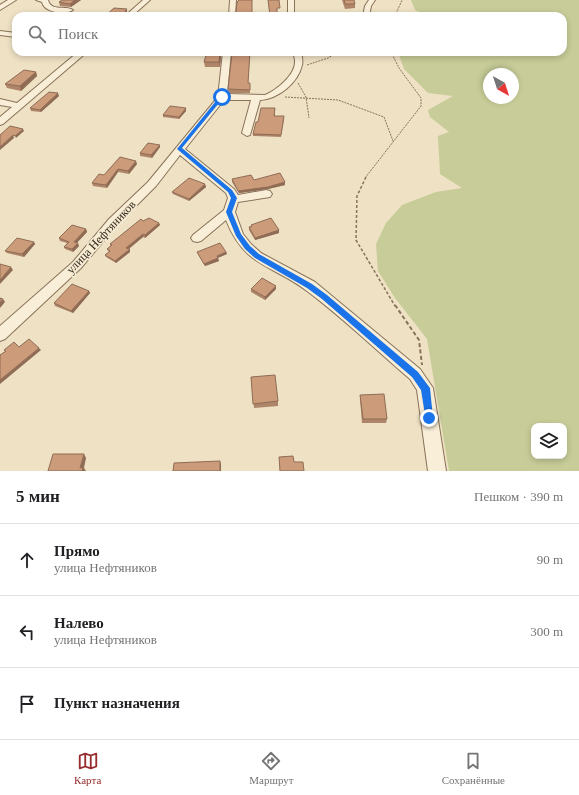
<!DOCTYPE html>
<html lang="ru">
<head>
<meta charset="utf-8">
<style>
  :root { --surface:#fff; --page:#f2f2f2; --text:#202124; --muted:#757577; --line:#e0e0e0; --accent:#972b2d }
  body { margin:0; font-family:Georgia,serif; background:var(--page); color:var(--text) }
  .controls { position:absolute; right:12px; bottom:12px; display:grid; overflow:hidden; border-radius:8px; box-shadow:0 2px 6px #0003 }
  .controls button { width:36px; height:36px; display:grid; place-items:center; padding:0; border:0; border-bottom:1px solid var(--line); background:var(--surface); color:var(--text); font:20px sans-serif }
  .compass { position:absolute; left:483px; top:68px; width:36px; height:36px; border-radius:50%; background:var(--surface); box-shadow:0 2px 6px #0003; rotate:141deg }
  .stop { position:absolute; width:12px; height:12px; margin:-9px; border:3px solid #1a73e8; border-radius:50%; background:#fff }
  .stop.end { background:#1a73e8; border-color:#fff; box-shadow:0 1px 4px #0008 }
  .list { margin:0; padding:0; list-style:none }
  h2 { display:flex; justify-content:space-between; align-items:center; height:52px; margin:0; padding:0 16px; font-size:17px }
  h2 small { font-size:13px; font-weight:400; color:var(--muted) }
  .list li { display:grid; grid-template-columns:26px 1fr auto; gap:12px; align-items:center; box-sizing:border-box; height:72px; padding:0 16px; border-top:1px solid var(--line) }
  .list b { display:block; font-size:15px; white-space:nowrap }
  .list p { margin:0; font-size:13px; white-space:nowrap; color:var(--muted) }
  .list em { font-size:13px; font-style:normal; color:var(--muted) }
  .icon { flex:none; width:22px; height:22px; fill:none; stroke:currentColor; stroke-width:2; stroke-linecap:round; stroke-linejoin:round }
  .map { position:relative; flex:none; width:579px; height:471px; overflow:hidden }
  .search { position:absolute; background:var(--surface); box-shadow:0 2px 6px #0003; left:12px; right:12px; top:12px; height:44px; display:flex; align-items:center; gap:10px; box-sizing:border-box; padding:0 14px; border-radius:12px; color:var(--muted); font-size:15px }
  .sheet { height:268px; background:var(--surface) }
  nav { display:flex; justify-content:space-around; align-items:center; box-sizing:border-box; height:56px; border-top:1px solid var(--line); background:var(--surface); font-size:11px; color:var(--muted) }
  nav a { display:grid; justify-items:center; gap:2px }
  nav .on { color:var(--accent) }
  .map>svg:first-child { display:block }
  .green { fill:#c7cc98; fill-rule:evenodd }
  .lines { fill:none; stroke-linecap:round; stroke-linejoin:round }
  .minor-casing { stroke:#88725a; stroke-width:2 }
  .path-far2 { stroke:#88725a; stroke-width:1; stroke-dasharray:2 1; stroke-linecap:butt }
  .path-far1 { stroke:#88725a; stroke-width:1.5; stroke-dasharray:3 2; stroke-linecap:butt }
  .path { stroke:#88725a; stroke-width:2; stroke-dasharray:4 2.5; stroke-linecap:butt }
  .minor { fill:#f9eed7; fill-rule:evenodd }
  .wall { fill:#af8569 }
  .shaded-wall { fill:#8f6c55 }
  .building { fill:#cc9b7a; stroke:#8f6c55 }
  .route { fill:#1a73e8 }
  .labels { text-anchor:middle; stroke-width:3.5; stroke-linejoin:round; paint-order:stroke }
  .street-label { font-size:12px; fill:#382b1e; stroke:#f5ebd3 }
</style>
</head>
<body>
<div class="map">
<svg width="579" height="471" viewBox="0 0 579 471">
  <rect width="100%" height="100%" fill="#eee1c4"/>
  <path class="green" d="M411 0H579V471H449L427 339 395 298 378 271 376 244 386 223 402 205 436 192 462 188 440 174 438 136 449 132 430 117 428 110 453 96 428 93 404 69 398 52H563V16H426L415 10ZM489 74H513V98H489ZM534 426H564V456H534Z"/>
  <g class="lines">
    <defs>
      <path id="minor" d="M8 0H16L0 10V5Z
        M36 0H48C51 12 66 5 73 10 66 15 44 13 42 2Z
        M143 0H150L132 16H125Z
        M230 0H236L235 16H229Z
        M288 0H294V16H288Z
        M369 0H375L371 6 369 16H363L365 6Z
        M0 31 16 33V37L0 35Z
        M78 52H87L3 124 0 125V117L12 107 0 105V99L17 103Z
        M223 52H231L227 94 265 95C277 90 295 75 295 62 295 59 294 55 293 52H301C302 56 303 61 302 65 298 83 278 99 260 100L250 135 247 136 242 133 251 100H224L185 149 234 189 238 195 266 190 270 191 272 194 270 197 238 202 235 212 243 234 251 244 261 253 315 282 420 369 433 388 446 471H428L417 390 410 379C376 350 343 318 307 291 272 264 245 268 226 220L201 241 197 242 193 241 191 238 193 235 224 210 228 198 226 193 180 155 156 186 117 225 81 268 5 339 0 341V326L73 262 109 219 148 182 218 97Z"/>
    </defs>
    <use href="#minor" class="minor-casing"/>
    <path class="path-far2" d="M395 16 402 0
      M307 65 328 58 338 52
      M298 83 306 97 309 118
      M285 97 338 100 384 117 393 141
      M365 178 421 106V98L399 68 391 52"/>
    <path class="path-far1" d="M366 177 357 196 356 240 395 306"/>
    <path class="path" d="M395 305 419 340 422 365"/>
    <use href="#minor" class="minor"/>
  </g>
  <path class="wall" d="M62 0H81L71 7 60 6 59 2Z
    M342 0H354L355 4V8L345 9Z
    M235 52H250L248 83H250V93H229L228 89Z
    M217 53 221 57 220 67H205L204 62Z
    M36 72 37 76 21 91 7 88 5 84Z
    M59 96 41 112 31 111 30 108Z
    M186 108V111L179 119 163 117V115Z
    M275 110V116L284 119 281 137 253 136V134L258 122Z
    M160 147 152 158 140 156V153Z
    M120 157 137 164 129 174 118 172 107 188 93 186 92 183 104 175Z
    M232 179 254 180 285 182V185L268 189 239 193 232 182Z
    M205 184 206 187 189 201 173 194 172 192Z
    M143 221 159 223 160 225 145 238 143 237 129 249 130 252 116 263 106 257 105 255 109 252 107 249 111 247 110 244Z
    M251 225 279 233 255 240 249 230V227H251Z
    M86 229 87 232 76 243 79 246 73 252 65 249 64 247 67 243 60 241 59 238Z
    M34 242 35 244 24 257 7 253 5 251Z
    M197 252H226L227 254 218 258 219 261 205 266 198 254Z
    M276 286V289L265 300 251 292V289Z
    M89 291 90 293 73 313 55 306 54 303Z
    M251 377 278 401V406L254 408Z
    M360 395 387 419 386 423H362L360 399Z"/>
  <path class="shaded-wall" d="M75 0H81L71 7 70 4Z
    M127 9V12L123 16H121Z
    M220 53 221 57 220 67 219 62Z
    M36 72 37 76 21 91 20 86Z
    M58 93 59 96 41 112 40 110Z
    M186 108V111L179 119V117Z
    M23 129 24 131 16 138 15 136Z
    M13 135 14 138 0 150V147Z
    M160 145V147L152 158 151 155Z
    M136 161 137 164 129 174 128 171Z
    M118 169V172L107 188 106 185Z
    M285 182V185L268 189 239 193 238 191Z
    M205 184 206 187 189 201V199Z
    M159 223 160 225 145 238V235Z
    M86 229 87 232 75 245 74 242Z
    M279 230V233L255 240V238Z
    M143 234V237L127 250 126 248Z
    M34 242 35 244 24 257 22 254Z
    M78 243 79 246 73 252 72 249Z
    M130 249V252L116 263 115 261Z
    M226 252 227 254 217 258V256Z
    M218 258 219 261 205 266 204 264Z
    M11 267 13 270 0 284V280Z
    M276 286V289L265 300V297Z
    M89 291 90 293 73 313 71 311Z
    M3 299 5 302 0 308V303Z
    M39 348 41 350 0 384V380Z
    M84 454 86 458 84 468 86 471H82L80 468Z
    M220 461 221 464V471H220Z"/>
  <path class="building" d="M62 0H75L70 4 59 2Z
    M239 0H252V16H238V13H236L237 2Z
    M268 0H279L280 8H277V16H270Z
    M344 0H354L355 4H345Z
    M114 8 127 9 121 16H105Z
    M306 15H315V16H306Z
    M207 52H217V53H220L219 62H204Z
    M235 52H250L248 83H250V90L228 89 232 54H235Z
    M24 70 36 72 20 86 5 84Z
    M49 92 58 93 40 110 30 108Z
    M170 106 186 108 179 117 163 115Z
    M261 108H275L274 116H284L281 135 253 134 256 122H258Z
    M10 126 23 129 15 136 13 135 0 147V135Z
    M148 143 160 145 151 155 140 153Z
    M120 157 136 161 128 171 118 169 106 185 92 183 99 174 104 175Z
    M280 173 285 182 268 187 238 191 232 179 251 175 254 180Z
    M189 178 205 184 189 199 172 192Z
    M149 218 159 223 145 235 143 234 126 248 130 249 115 261 105 255 110 251 107 249 112 245 110 244 141 219 143 221Z
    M271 218 279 230 255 238 249 227 252 226 251 225Z
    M72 225 86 229 74 242 78 243 72 249 64 247 69 242 59 238Z
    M17 238 34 242 22 254 5 251Z
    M220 243 226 252 217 256 218 258 204 264 197 252Z
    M0 264 11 267 0 280Z
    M262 278 276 286 265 297 251 289Z
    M72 284 89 291 71 311 54 303Z
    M0 298 3 299 0 303Z
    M29 339 39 348 0 380V355L6 351 4 350 14 342 19 347Z
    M275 375 278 401 253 404 251 377Z
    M384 394 387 419H363L360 395Z
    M53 454H84L80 468 83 467 82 471H48Z
    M293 456 294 462H303L304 471H280L279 457Z
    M220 461V471H173L174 463Z"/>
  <path class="route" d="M220 96 224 97 182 148 232 190 237 198 232 212 241 234 250 246 259 254 312 284 327 295 418 372 430 388 433 418 432 421 429 422 426 421 421 390 412 377 322 299 307 288 255 258 245 249 236 236 226 212 231 198 228 192 177 149Z"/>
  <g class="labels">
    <g class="street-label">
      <text transform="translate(101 237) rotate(-47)" y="4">улица Нефтяников</text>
    </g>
  </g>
</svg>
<div class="controls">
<button><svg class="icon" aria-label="layers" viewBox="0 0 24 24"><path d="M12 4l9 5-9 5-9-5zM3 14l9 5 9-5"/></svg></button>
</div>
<svg class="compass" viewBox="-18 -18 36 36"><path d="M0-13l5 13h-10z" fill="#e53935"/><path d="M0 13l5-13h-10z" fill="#757577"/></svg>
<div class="stop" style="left:222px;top:97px"></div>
<div class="stop end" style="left:429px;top:418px"></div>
<div class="search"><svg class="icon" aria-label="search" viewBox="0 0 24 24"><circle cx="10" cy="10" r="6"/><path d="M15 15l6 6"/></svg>Поиск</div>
</div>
<section class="sheet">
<h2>5 мин<small>Пешком · 390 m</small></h2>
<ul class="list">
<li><svg class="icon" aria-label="ahead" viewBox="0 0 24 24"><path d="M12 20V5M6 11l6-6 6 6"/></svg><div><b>Прямо</b><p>улица Нефтяников</p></div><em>90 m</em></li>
<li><svg class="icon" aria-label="left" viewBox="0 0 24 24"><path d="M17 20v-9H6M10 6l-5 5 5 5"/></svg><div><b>Налево</b><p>улица Нефтяников</p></div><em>300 m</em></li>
<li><svg class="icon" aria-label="arrive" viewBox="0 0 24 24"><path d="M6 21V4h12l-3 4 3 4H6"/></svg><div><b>Пункт назначения</b></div></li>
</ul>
</section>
<nav>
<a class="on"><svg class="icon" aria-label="map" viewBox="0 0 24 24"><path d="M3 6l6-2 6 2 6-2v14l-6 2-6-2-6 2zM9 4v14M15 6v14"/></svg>Карта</a>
<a><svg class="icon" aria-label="directions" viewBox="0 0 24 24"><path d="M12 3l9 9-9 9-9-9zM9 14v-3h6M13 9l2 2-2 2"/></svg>Маршрут</a>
<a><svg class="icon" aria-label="saved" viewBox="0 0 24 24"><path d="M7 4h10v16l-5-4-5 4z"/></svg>Сохранённые</a>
</nav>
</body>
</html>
